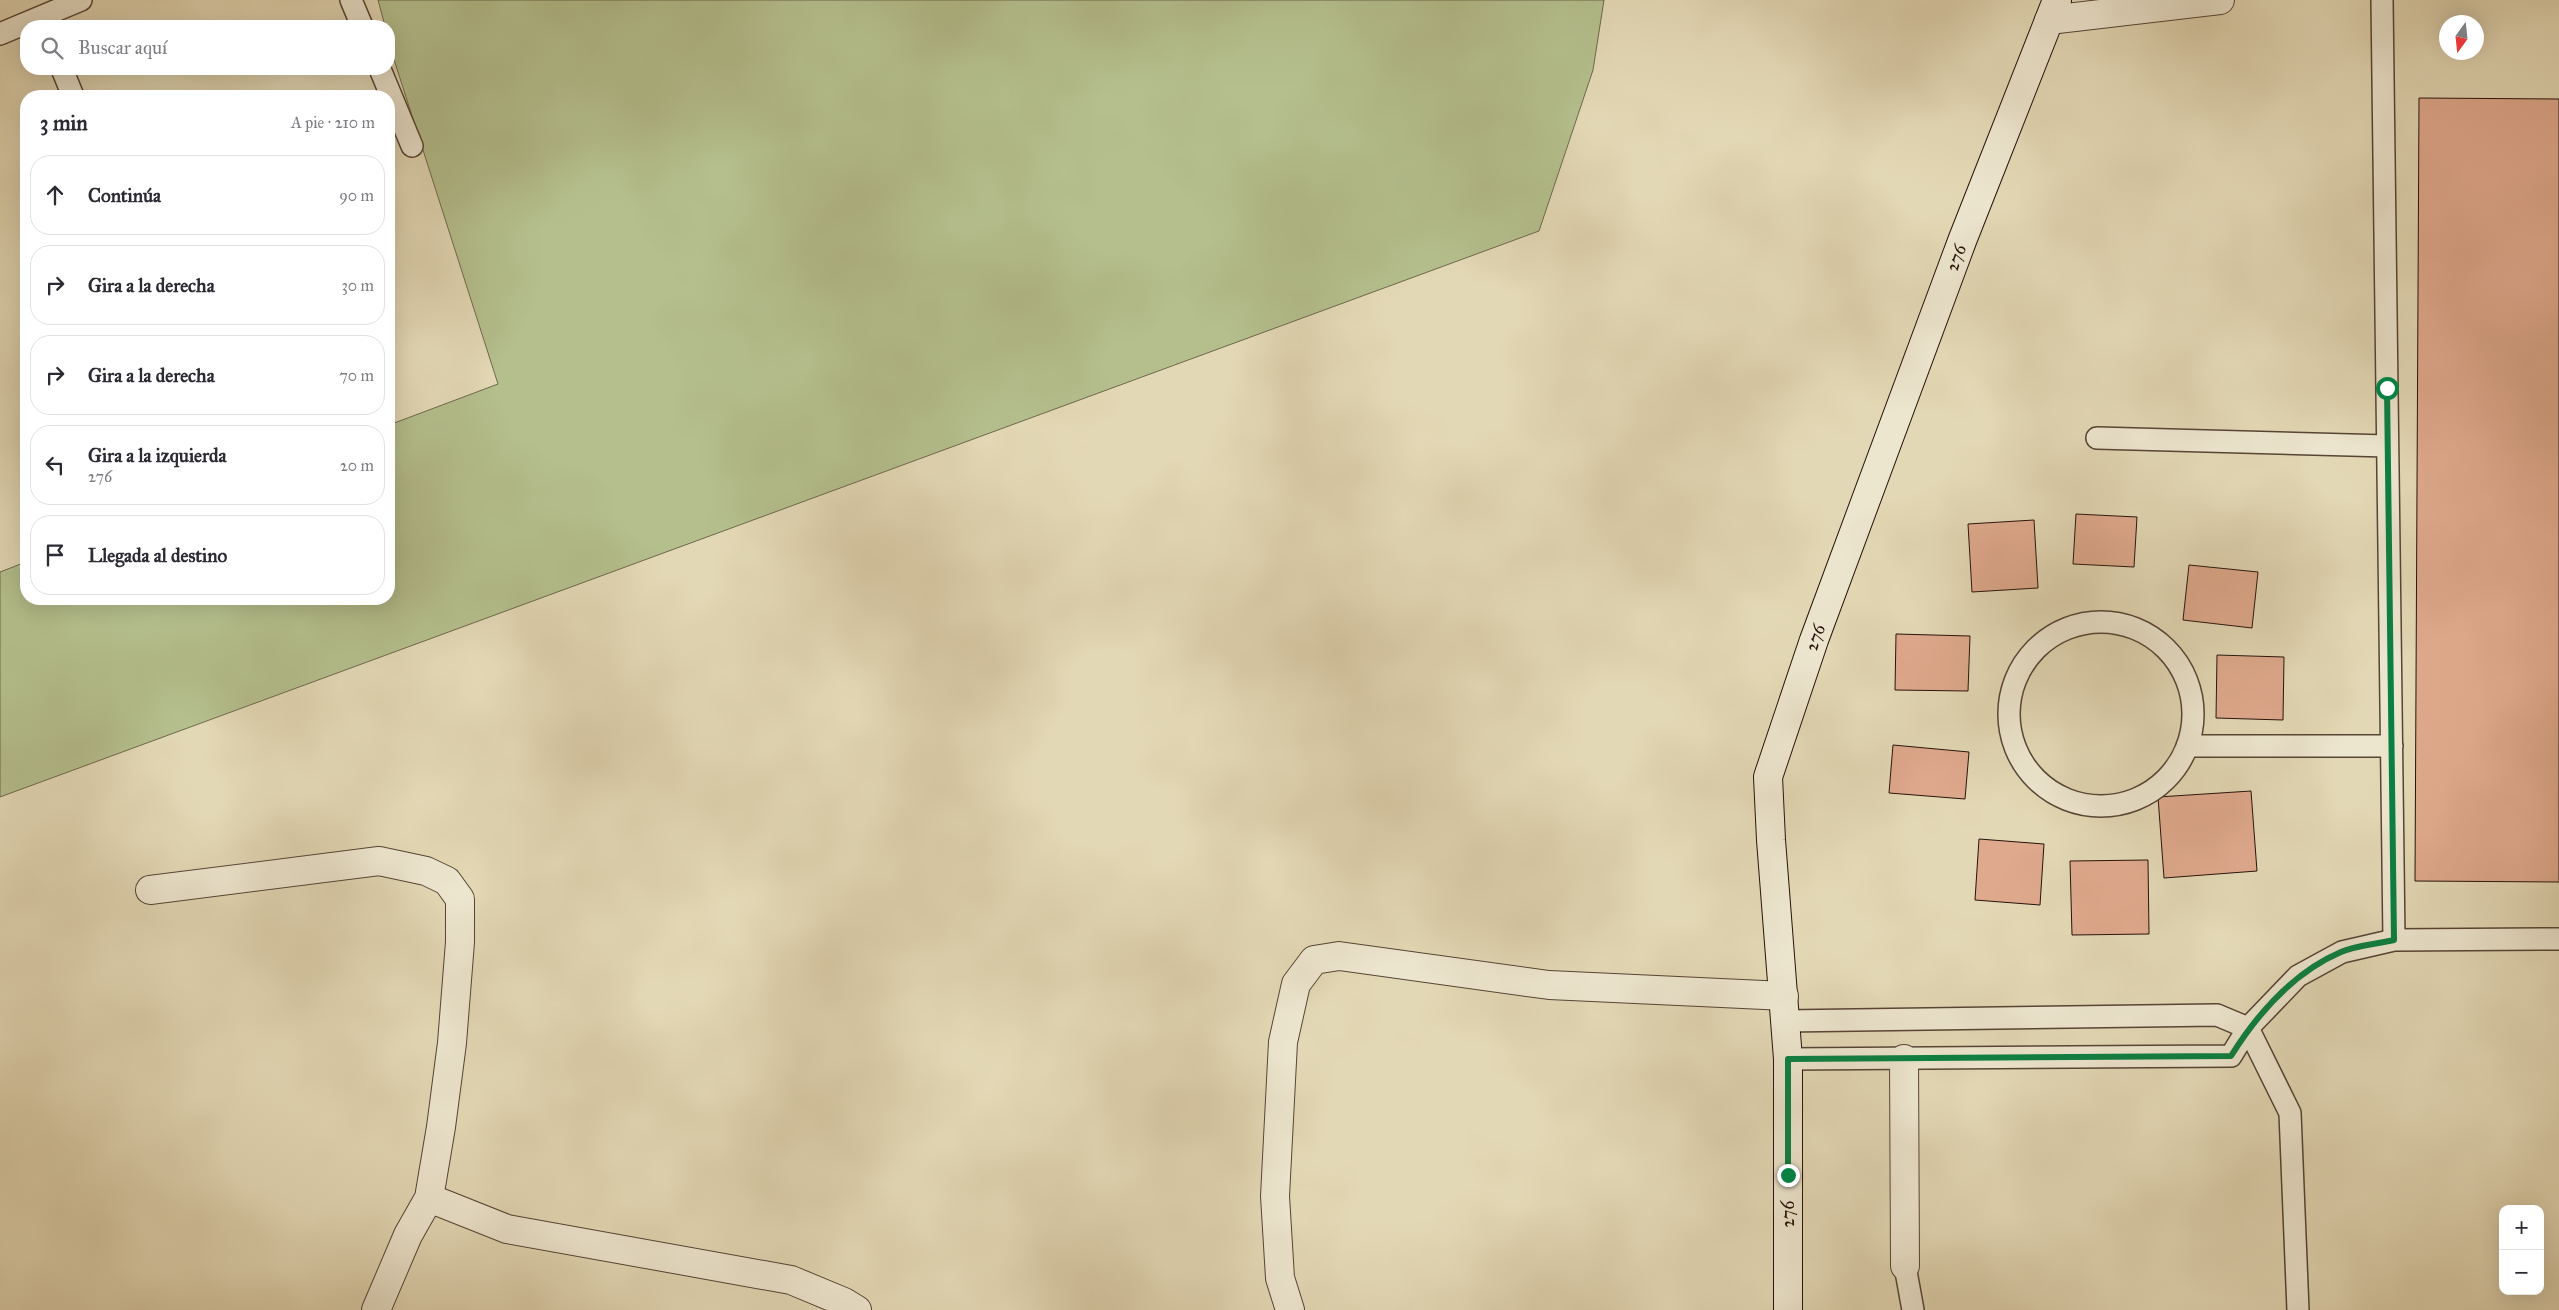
<!DOCTYPE html>
<html lang="es">
<head>
<meta charset="utf-8">
<style>
  :root { --surface:#fff; --page:#f2f2f3; --text:#2b2b33; --muted:#7c7c81; --line:#e1e1e2 }
  body { margin:0; font-family:"IM FELL Great Primer",serif; background:var(--page); color:var(--text) }
  .controls { position:absolute; right:15px; bottom:15px; display:grid; overflow:hidden; border-radius:10px; box-shadow:0 5px 20px #0002 }
  .controls button { width:45px; height:45px; display:grid; place-items:center; padding:0; border:0; border-bottom:1px solid var(--line); background:var(--surface); color:var(--text); font:25px sans-serif }
  .compass { position:absolute; left:2439px; top:15px; width:45px; height:45px; border-radius:50%; background:var(--surface); box-shadow:0 5px 20px #0002; rotate:195deg }
  .stop { position:absolute; width:15px; height:15px; margin:-11px; border:4px solid #0b8043; border-radius:50%; background:#fff }
  .stop.end { background:#0b8043; border-color:#fff; box-shadow:0 1px 5px #0008 }
  .list { margin:0; padding:0; list-style:none }
  h2 { display:flex; justify-content:space-between; align-items:center; height:65px; margin:0; padding:0 20px; font-size:21px }
  h2 small { font-size:16px; font-weight:400; color:var(--muted) }
  .list li { display:grid; grid-template-columns:32px 1fr auto; gap:15px; align-items:center; box-sizing:border-box; height:80px; margin:0 10px 10px; padding:0 10px; border:1px solid var(--line); border-radius:20px }
  .list b { display:block; font-size:19px; white-space:nowrap }
  .list p { margin:0; font-size:16px; white-space:nowrap; color:var(--muted) }
  .list em { font-size:16px; font-style:normal; color:var(--muted) }
  .icon { flex:none; width:28px; height:28px; fill:none; stroke:currentColor; stroke-width:2; stroke-linecap:round; stroke-linejoin:round }
  .map { position:relative; flex:none; width:2559px; height:1310px; overflow:hidden }
  .search { position:absolute; background:var(--surface); box-shadow:0 5px 20px #0002; left:20px; top:20px; width:375px; height:55px; display:flex; align-items:center; gap:12px; box-sizing:border-box; padding:0 18px; border-radius:20px; color:var(--muted); font-size:19px }
  .panel { position:absolute; background:var(--surface); box-shadow:0 5px 20px #0002; left:20px; top:90px; width:375px; height:515px; border-radius:20px }
  .map>svg:first-child { display:block }
  .green { fill:#b4bf8d; stroke:#6e684c }
  .building { fill:#dfa98d; stroke:#27120a }
  .lines { fill:none; stroke-linecap:round; stroke-linejoin:round }
  .service-casing { stroke:#564435; stroke-width:24 }
  .minor-casing { stroke:#564435; stroke-width:30 }
  .secondary-casing { stroke:#27120a; stroke-width:30 }
  .service { stroke:#ede6cf; stroke-width:21 }
  .minor { stroke:#ede6cf; stroke-width:28 }
  .secondary { stroke:#ede6cf; stroke-width:28 }
  .route { stroke:#0b8043; stroke-width:6 }
  .labels { text-anchor:middle; stroke-width:5; stroke-linejoin:round; paint-order:stroke }
  .street-label { font-size:18px; fill:#27120a; stroke:#ede6cf }
</style>
</head>
<body>
<div class="map">
<svg width="2559" height="1310" viewBox="0 0 2559 1310">
  <rect width="100%" height="100%" fill="#e3d8b5"/>
  <filter id="stains"><feTurbulence type="fractalNoise" baseFrequency=".004" numOctaves="4"/><feColorMatrix values="0 0 0 0 .2 0 0 0 0 .09 0 0 0 0 .02 0 0 0 .5 -.17"/></filter>
  <radialGradient id="worn" r=".72"><stop offset=".6" stop-color="#630" stop-opacity="0"/><stop offset="1" stop-color="#630" stop-opacity=".3"/></radialGradient>
  <path class="green" d="M378 0H1604L1593 70 1539 231 0 797V572L26 562V599H389V425L498 384 389 44V26H385Z"/>
  <path class="building" d="M2419 98 2559 99V882L2415 881Z
    M2076 514 2137 517 2134 567 2073 564Z
    M2034 520 2038 588 1972 592 1968 524Z
    M2189 565 2258 572 2252 628 2183 620Z
    M1896 634 1970 636 1968 691 1895 690Z
    M2217 655 2284 657 2283 720 2216 718Z
    M1893 745 1969 752 1965 799 1889 793Z
    M2251 791 2257 871 2164 878 2158 797Z
    M1979 839 2044 844 2040 905 1975 900Z
    M2148 860 2149 934 2072 935 2070 861Z"/>
  <g class="lines">
    <defs>
      <path id="service" d="M351 0 362 26
        M2382 0 2394 940
        M0 34 81 0
        M62 69 73 96
        M380 69 412 146
        M2097 438 2387 446
        M2009 714a92 92 0 1 1 184 0a92 92 0 1 1-184 0Z
        M2187 746H2392
        M1785 1021 2217 1015 2248 1028 2290 1113 2298 1310
        M1788 1059 2231 1056 2248 1028 2298 976 2342 952 2394 940 2559 939
        M1905 1266 1913 1310"/>
      <path id="minor" d="M2049 20 2220 0
        M150 890 379 861 426 871 447 881 460 899V942L452 1043 441 1127 429 1198 408 1235 376 1310
        M1904 1059 1905 1266
        M429 1198 507 1229 791 1280 844 1302 857 1310
        M1290 1310 1280 1278 1275 1196 1283 1042 1296 984 1314 960 1339 956 1549 985 1784 996"/>
      <g id="secondary">
        <path id="s1" d="M1788 1310V1059L1771 840 1768 777 1814 640 1962 241 2057 0"/>
      </g>
    </defs>
    <use href="#service" class="service-casing"/>
    <use href="#minor" class="minor-casing"/>
    <use href="#secondary" class="secondary-casing"/>
    <use href="#service" class="service"/>
    <use href="#minor" class="minor"/>
    <use href="#secondary" class="secondary"/>
  </g>
  <g class="lines">
    <path class="route" d="M1788 1175V1059L2231 1056C2258 1013 2294 972 2341 952 2357 945 2377 944 2394 940L2387 388"/>
  </g>
  <g class="labels">
    <g class="street-label">
      <text dy="6" stroke="none"><textPath href="#s1" startOffset="1086">276</textPath></text>
      <text dy="6" stroke="none"><textPath href="#s1" startOffset="681">276</textPath></text>
      <text transform="translate(1788 1214) rotate(-90)" y="6">276</text>
    </g>
  </g>
  <rect width="100%" height="100%" filter="url(#stains)"/>
  <rect width="100%" height="100%" fill="url(#worn)"/>
</svg>
<div class="controls">
<button>+</button>
<button>−</button>
</div>
<svg class="compass" viewBox="-18 -18 36 36"><path d="M0-13l5 13h-10z" fill="#e53935"/><path d="M0 13l5-13h-10z" fill="#7c7c81"/></svg>
<div class="stop" style="left:2387px;top:388px"></div>
<div class="stop end" style="left:1788px;top:1175px"></div>
<div class="search"><svg class="icon" aria-label="search" viewBox="0 0 24 24"><circle cx="10" cy="10" r="6"/><path d="M15 15l6 6"/></svg>Buscar aquí</div>
<section class="panel">
<h2>3 min<small>A pie · 210 m</small></h2>
<ul class="list">
<li><svg class="icon" aria-label="ahead" viewBox="0 0 24 24"><path d="M12 20V5M6 11l6-6 6 6"/></svg><div><b>Continúa</b></div><em>90 m</em></li>
<li><svg class="icon" aria-label="right" viewBox="0 0 24 24"><path d="M7 20v-9h11M14 6l5 5-5 5"/></svg><div><b>Gira a la derecha</b></div><em>30 m</em></li>
<li><svg class="icon" aria-label="right" viewBox="0 0 24 24"><path d="M7 20v-9h11M14 6l5 5-5 5"/></svg><div><b>Gira a la derecha</b></div><em>70 m</em></li>
<li><svg class="icon" aria-label="left" viewBox="0 0 24 24"><path d="M17 20v-9H6M10 6l-5 5 5 5"/></svg><div><b>Gira a la izquierda</b><p>276</p></div><em>20 m</em></li>
<li><svg class="icon" aria-label="arrive" viewBox="0 0 24 24"><path d="M6 21V4h12l-3 4 3 4H6"/></svg><div><b>Llegada al destino</b></div></li>
</ul>
</section>
</div>
</body>
</html>
